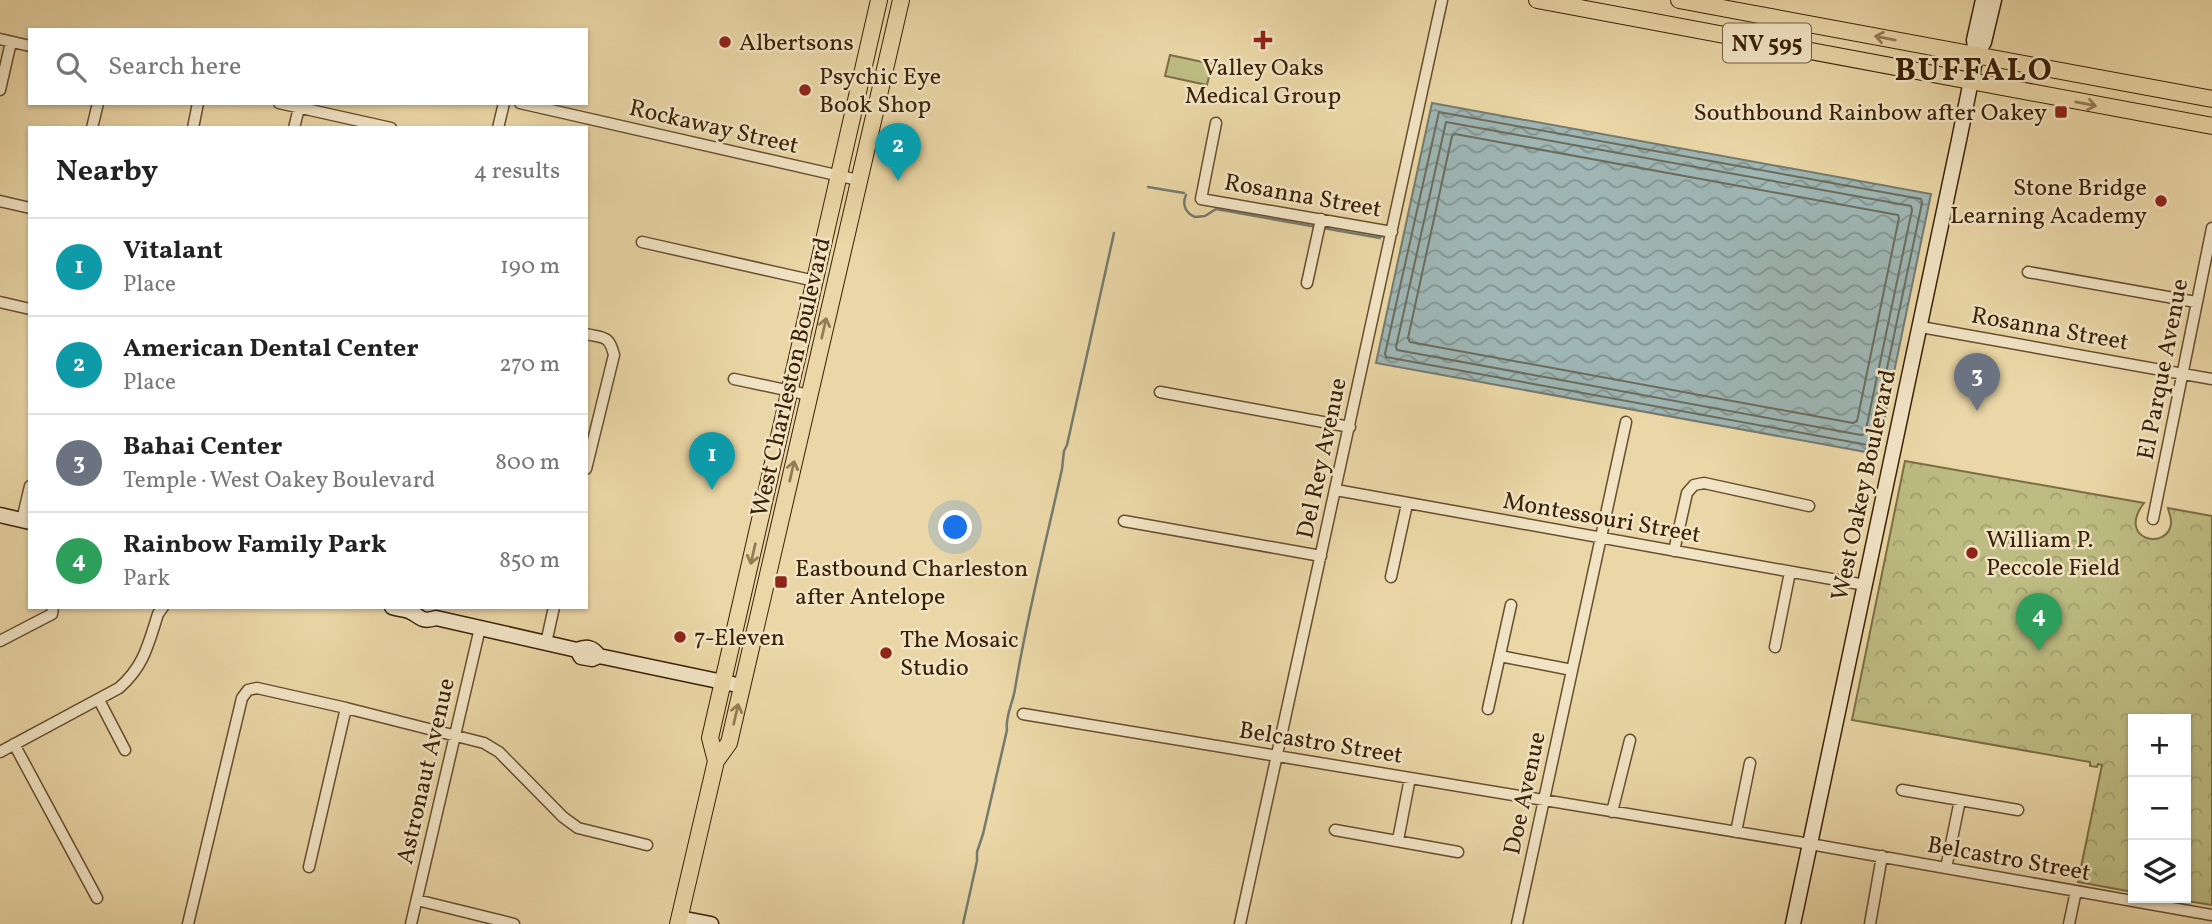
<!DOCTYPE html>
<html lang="en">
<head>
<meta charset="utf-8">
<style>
  :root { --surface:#fff; --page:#f2f2f2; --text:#222; --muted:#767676; --line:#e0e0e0; --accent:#8f2418 }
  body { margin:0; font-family:Vollkorn,serif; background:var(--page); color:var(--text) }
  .controls { position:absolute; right:21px; bottom:21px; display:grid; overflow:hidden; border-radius:0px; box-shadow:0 2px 5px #0004 }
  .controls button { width:63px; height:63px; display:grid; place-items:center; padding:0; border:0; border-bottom:2px solid var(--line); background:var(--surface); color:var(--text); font:35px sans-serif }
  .you { position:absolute; left:956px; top:528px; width:24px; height:24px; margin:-18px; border:5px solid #fff; border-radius:50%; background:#1a73e8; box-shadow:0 0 0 10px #1a73e833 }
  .badge { display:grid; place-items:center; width:46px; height:46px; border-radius:50%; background:var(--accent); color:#fff; font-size:23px; font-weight:700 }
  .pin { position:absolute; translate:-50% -58px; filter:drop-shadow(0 2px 4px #0008) }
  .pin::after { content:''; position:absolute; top:37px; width:24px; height:21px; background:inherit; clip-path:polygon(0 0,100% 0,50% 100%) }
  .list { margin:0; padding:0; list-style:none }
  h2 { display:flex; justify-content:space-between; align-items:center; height:91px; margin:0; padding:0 28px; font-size:30px }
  h2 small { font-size:23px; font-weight:400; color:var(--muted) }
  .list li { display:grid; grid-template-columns:46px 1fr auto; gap:21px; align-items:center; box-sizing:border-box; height:98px; padding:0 28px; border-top:2px solid var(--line) }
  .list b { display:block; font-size:26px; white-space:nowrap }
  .list p { margin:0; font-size:23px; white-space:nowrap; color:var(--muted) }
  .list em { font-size:23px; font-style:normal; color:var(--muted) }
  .icon { flex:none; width:38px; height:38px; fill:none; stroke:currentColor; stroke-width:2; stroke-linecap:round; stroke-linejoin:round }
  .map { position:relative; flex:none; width:2212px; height:924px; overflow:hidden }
  .search { position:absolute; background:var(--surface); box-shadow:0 2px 5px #0004; left:28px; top:28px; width:560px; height:77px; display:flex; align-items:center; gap:18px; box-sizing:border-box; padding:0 24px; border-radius:0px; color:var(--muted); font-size:26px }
  .panel { position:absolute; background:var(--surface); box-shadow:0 2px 5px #0004; left:28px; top:126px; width:560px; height:483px; border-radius:0px }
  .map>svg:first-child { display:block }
  .grass { fill:#bdbc82; stroke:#7c6e44; stroke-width:2 }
  .park { fill:url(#park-crowns); stroke:#7c6e44; stroke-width:2 }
  .water { fill:url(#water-waves); stroke:#767a6e; stroke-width:2 }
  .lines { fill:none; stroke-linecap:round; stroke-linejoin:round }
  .shore { stroke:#6c6c5d; stroke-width:2 }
  .stream { stroke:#767a6e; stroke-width:2.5 }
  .street-casing { stroke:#664e2e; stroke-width:13 }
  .secondary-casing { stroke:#3a2106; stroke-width:17 }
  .primary-casing { stroke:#3a2106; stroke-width:18 }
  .street { stroke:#f1e4c5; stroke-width:10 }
  .secondary { stroke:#f1e4c5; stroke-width:14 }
  .primary { stroke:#ead6a6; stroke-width:16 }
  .oneway { stroke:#927c56 }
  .poi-dot { fill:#8f2418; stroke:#f1e4c5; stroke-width:2.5 }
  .labels { text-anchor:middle; stroke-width:5; stroke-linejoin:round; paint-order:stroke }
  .shield { fill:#f1e4c5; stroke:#715c3f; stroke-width:2 }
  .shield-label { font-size:23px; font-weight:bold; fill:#3a2106 }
  .poi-label { font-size:24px; fill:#3a2106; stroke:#f1e4c5; text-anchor:start }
  .street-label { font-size:24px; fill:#3a2106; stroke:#f1e4c5 }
  .district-label { font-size:32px; font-weight:bold; letter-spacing:2px; fill:#3a2106; stroke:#f1e4c5 }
</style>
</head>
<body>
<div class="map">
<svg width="2212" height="924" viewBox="0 0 2212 924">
  <defs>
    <pattern id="park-crowns" width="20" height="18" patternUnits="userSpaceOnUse" patternTransform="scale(1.75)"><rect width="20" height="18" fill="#bdbc82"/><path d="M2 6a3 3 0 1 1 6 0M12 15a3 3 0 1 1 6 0" fill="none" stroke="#a3a16f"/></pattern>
    <pattern id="water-waves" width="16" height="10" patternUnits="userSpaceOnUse" patternTransform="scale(1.75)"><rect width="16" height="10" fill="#9eb6b4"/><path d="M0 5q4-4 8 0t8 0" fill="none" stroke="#829490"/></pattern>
  </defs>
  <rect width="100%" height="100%" fill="#ead6a6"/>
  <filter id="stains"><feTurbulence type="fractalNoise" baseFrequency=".00286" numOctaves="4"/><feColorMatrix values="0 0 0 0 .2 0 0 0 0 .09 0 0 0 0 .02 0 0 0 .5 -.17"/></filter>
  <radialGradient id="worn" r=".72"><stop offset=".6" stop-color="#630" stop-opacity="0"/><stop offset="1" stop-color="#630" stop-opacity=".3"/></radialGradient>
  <path class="grass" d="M1170 55 1212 64 1207 85 1165 76Z"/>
  <path class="park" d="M1905 461 2144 503C2116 540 2167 551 2171 524 2172 519 2169 513 2168 508L2212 516V905L2168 898H2186V719H2133V892L2078 882 2102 765 2098 764 2097 767 2090 766V762L1852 720Z"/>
  <path class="water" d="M1432 103 1931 194 1877 454 1376 363Z"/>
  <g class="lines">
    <path class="shore" d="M1439 112 1921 199 1922 203 1871 444 1868 445 1386 357 1385 354Z
      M1446 122 1911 206 1912 210 1865 434 1861 435 1397 350 1396 347Z
      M1455 134 1898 215 1899 218 1857 421 1853 423 1410 342 1408 338 1452 136Z"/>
    <path class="stream" d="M1148 187 1184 193
      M1186 195C1182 204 1185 213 1195 217L1205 216 1216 209 1317 227
      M1323 228 1380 238V236H1384
      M963 924 977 861V852L983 834 1007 730C1005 716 1013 703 1015 689 1027 615 1046 542 1062 469L1064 451 1067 445 1114 233"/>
    <defs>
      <path id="street" d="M0 39 30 46
        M0 90 11 42
        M279 103 391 128
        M520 103 858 180
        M1216 123 1201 199 1392 232
        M92 128 98 103
        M193 128 198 103
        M294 128 299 108
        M498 128 504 103
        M0 201 30 208
        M642 242 815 281
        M2028 272 2196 302
        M1307 283 1321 219
        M0 302 30 309
        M1921 327 2212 379
        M586 334C604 338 609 335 614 355L586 469
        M734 379 809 395
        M1160 392 1350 427
        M1336 490 1865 585
        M2153 519 2212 228
        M22 520 30 486
        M1124 521 1321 556
        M1674 551 1687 493 1694 485 1704 483 1809 506
        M1391 577 1407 504
        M0 641 52 614 53 607
        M546 643 554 607
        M1775 647 1790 572
        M1500 656 1572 670
        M99 700 125 750
        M1488 709 1511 605
        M1023 714 1810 844 2212 915
        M14 744 97 898
        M0 752 119 688C144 666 148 645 158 614L163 607
        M1902 790 2018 810
        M1612 812 1630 740
        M1335 830 1458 852
        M1736 832 1750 763
        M1398 840 1410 778
        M309 867 346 708
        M1946 868 1960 800
        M417 900 514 924
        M188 924 242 698 248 690 257 688 346 708 484 743 499 752 563 817 578 828 647 845
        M411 924 480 628
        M1240 924 1442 0
        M1517 924 1626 422
        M1870 924 1882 856
        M2069 924 2076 891"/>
      <path id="secondary" d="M1976 56 1984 42 1994 0
        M0 515 30 522
        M392 607C397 609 404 609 409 611 421 616 420 623 436 618L577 650C587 646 592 647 599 656
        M577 650 581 657 592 659 599 656 742 686
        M680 918 711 924
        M1793 924 1959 140 1976 56 1974 40 1983 0"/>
      <path id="primary" d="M1537 0 2212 126
        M1679 0 2212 99
        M716 761 710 738 879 0
        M678 924 716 761 729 743 901 0"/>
    </defs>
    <use href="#street" class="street-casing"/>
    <use href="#secondary" class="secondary-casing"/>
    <use href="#primary" class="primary-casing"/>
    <use href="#street" class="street"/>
    <use href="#secondary" class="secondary"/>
    <use href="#primary" class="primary"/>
  </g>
  <defs><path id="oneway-shaft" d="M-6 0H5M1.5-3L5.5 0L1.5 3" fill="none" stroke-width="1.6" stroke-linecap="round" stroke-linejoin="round" transform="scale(1.75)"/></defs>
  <g class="oneway">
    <use href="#oneway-shaft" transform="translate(1885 38) rotate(-169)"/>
    <use href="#oneway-shaft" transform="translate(2086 104) rotate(11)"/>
    <use href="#oneway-shaft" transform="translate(824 328) rotate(-77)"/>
    <use href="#oneway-shaft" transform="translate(792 471) rotate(-77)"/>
    <use href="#oneway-shaft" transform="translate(753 554) rotate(103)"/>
    <use href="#oneway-shaft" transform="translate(736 714) rotate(-77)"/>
  </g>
  <g class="poi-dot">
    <path d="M1259.5 29.5h7v7h7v7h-7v7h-7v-7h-7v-7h7z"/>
    <circle cx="725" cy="42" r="7"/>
    <circle cx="805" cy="90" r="7"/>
    <rect x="2054" y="105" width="14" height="14" rx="3.5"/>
    <circle cx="2161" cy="201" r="7"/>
    <circle cx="1972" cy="553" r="7"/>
    <rect x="774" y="575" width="14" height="14" rx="3.5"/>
    <circle cx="680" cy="637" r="7"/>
    <circle cx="886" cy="653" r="7"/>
  </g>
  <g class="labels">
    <rect class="shield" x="1723" y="23.5" width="88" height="39" rx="5"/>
    <g class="shield-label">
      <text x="1767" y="51">NV 595</text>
    </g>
    <g class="poi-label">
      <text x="739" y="50">Albertsons</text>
      <text x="1263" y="75" text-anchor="middle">Valley Oaks<tspan x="1263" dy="28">Medical Group</tspan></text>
      <text x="819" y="84">Psychic Eye<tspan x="819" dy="28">Book Shop</tspan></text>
      <text x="2047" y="120" text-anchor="end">Southbound Rainbow after Oakey</text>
      <text x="2147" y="195" text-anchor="end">Stone Bridge<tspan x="2147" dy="28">Learning Academy</tspan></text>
      <text x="1986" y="547">William P.<tspan x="1986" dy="28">Peccole Field</tspan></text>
      <text x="795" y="576">Eastbound Charleston<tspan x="795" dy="28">after Antelope</tspan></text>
      <text x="694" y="645">7-Eleven</text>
      <text x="900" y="647">The Mosaic<tspan x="900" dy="28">Studio</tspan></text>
    </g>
    <g class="street-label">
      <text transform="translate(714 126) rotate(13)" y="8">Rockaway Street</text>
      <text transform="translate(1303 195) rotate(10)" y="8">Rosanna Street</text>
      <text transform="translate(2050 328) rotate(10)" y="8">Rosanna Street</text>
      <text transform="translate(2162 369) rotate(-79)" y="8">El Parque Avenue</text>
      <text transform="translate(790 377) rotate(-77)" y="8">West Charleston Boulevard</text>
      <text transform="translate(1321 458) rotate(-78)" y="8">Del Rey Avenue</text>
      <text transform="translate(1863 485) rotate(-78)" y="8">West Oakey Boulevard</text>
      <text transform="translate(1602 517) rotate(10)" y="8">Montessouri Street</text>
      <text transform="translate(1321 742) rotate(9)" y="8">Belcastro Street</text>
      <text transform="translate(425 771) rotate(-77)" y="8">Astronaut Avenue</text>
      <text transform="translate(1524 793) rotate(-78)" y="8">Doe Avenue</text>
      <text transform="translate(2009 858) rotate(10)" y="8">Belcastro Street</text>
    </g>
    <g class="district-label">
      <text x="1974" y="80">BUFFALO</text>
    </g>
  </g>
  <rect width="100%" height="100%" filter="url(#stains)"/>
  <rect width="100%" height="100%" fill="url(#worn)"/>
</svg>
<div class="controls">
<button>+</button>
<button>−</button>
<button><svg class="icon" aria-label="layers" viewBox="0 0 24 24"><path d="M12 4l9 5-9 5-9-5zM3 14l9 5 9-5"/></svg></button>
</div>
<div class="you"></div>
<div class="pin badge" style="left:712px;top:490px;background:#0f9aa8">1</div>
<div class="pin badge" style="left:898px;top:181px;background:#0f9aa8">2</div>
<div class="pin badge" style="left:1977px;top:411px;background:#6b7280">3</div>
<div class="pin badge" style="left:2039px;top:651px;background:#2e9e5b">4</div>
<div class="search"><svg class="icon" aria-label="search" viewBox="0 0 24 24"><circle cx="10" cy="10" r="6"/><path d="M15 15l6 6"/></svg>Search here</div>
<section class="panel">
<h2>Nearby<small>4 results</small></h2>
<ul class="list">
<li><span class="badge" style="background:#0f9aa8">1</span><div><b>Vitalant</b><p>Place</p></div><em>190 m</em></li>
<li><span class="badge" style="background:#0f9aa8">2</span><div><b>American Dental Center</b><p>Place</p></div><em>270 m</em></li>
<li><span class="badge" style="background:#6b7280">3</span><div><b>Bahai Center</b><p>Temple · West Oakey Boulevard</p></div><em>800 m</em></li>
<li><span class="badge" style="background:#2e9e5b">4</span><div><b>Rainbow Family Park</b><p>Park</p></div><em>850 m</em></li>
</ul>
</section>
</div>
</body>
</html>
